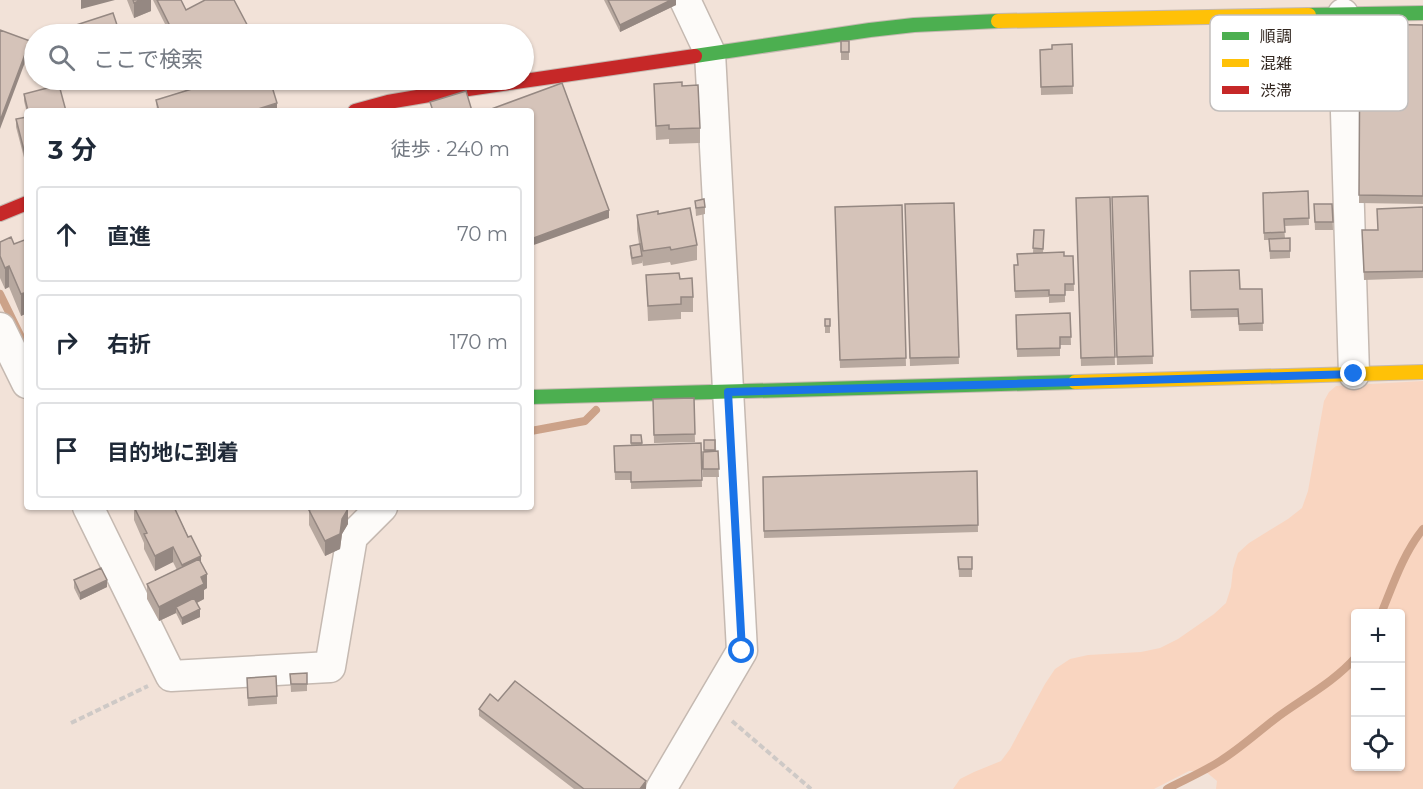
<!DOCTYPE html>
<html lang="ja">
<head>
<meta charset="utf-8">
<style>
  :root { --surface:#fff; --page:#f6f6f7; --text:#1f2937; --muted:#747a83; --line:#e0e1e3 }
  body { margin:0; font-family:Montserrat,"Noto Sans JP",sans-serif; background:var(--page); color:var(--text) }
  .controls { position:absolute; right:18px; bottom:18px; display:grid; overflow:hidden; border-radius:6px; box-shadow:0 2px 4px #0004 }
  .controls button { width:54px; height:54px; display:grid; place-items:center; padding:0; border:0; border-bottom:2px solid var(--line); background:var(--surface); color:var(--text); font:30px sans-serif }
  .stop { position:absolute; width:18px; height:18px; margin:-14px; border:4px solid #1a73e8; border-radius:50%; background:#fff }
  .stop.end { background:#1a73e8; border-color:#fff; box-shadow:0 2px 6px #0008 }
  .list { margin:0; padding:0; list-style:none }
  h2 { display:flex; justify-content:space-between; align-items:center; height:78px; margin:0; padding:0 24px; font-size:26px }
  h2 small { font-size:20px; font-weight:400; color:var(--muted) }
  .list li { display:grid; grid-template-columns:39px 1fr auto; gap:18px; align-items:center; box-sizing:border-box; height:96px; margin:0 12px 12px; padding:0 12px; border:2px solid var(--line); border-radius:6px }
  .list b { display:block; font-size:22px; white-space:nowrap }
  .list em { font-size:20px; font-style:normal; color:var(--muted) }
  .icon { flex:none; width:33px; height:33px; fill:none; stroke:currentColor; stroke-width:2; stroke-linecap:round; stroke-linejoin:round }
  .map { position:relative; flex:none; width:1423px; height:789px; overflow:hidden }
  .search { position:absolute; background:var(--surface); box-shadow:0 2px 4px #0004; left:24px; top:24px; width:510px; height:66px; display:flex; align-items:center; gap:15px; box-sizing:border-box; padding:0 21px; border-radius:33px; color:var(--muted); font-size:22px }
  .panel { position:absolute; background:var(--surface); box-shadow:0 2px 4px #0004; left:24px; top:108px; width:510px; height:402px; border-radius:6px }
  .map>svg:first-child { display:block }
  .green { fill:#f9d5c0; fill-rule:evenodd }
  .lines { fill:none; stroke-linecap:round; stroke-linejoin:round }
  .stream { stroke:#cca289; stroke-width:8 }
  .street-casing { stroke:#c5b9b1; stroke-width:33 }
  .fast-casing { stroke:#c5b9b1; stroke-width:16 }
  .slow-casing { stroke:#c5b9b1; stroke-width:16 }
  .jam-casing { stroke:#c5b9b1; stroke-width:16 }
  .path { stroke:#cec9c6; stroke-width:4; stroke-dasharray:6 3; stroke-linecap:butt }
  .street { stroke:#fdfbf9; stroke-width:30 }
  .fast { stroke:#4caf50; stroke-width:14 }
  .slow { stroke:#ffc107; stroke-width:14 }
  .jam { stroke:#c62828; stroke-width:14 }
  .wall { fill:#b7a89f }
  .shaded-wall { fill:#958882 }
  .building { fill:#d5c3b9; stroke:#958882; stroke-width:1.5 }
  .route { stroke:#1a73e8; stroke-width:8 }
  .key { fill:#fff; stroke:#c2bebc; stroke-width:1.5 }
  .key-label { font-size:16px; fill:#322720 }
</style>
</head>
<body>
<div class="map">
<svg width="1423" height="789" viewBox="0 0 1423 789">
  <rect width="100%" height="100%" fill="#f2e2d8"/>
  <path class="green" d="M1423 381V789H1216L1217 781 1205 771H1189L1154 789H953L960 779 974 772 1001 761 1010 749 1045 684 1055 669 1070 659 1088 655 1141 652 1160 648 1178 639 1214 614 1226 603 1231 587 1233 569 1238 553 1249 543 1288 519 1302 508 1308 491 1324 401 1329 392 1336 386ZM1356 614H1400V766H1356Z"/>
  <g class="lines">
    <path class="stream" d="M0 294 23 341
      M531 431 585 421 596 410
      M1381 614C1393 585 1403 554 1423 529
      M1167 789C1184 780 1203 772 1220 761 1241 748 1259 731 1279 716 1305 697 1334 682 1356 657"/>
    <defs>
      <path id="street" d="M1343 14 1354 374
        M0 328 27 383
        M88 507 171 676 330 667 352 537 382 507
        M661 789 742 651 710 53 685 0"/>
      <path id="fast" d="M1309 15 1423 13
        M695 56 870 30 914 25 998 21
        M531 397 1075 382"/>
      <path id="slow" d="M998 21 1309 15
        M1075 382 1423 372"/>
      <path id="jam" d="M355 111 388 102 441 93 695 56
        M0 214 27 203"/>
    </defs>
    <use href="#street" class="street-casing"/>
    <use href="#fast" class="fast-casing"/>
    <use href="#slow" class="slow-casing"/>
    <use href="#jam" class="jam-casing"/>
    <path class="path" d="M732 721 811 789
      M71 723 148 686"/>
    <use href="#street" class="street"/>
    <use href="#fast" class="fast"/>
    <use href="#slow" class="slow"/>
    <use href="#jam" class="jam"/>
  </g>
  <path class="wall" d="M127 0H151V11L134 18Z
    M153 0H181L186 10 252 34H170Z
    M604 0H676V5L620 32Z
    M1360 24 1423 25V204L1359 203Z
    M841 41H849V60H841Z
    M1072 44 1073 94 1041 95 1040 50 1052 49Z
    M193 80H215L205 84 277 110 157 111 156 100 197 87Z
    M654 84 682 86 700 128V143L669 144V139L656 140Z
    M24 94 66 111H27V113L24 101Z
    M27 117V169L16 127V119Z
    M1308 191 1309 225 1284 226 1285 238H1290V258L1270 259 1269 240H1264L1263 193Z
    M1148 196 1153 364 1117 365 1112 197Z
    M1110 197 1115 365 1081 366 1076 198Z
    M695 201 705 207V214L696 216Z
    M954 203 959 364 910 366 905 204Z
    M1314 204H1332L1333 230H1315Z
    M902 205 906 366 840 368 835 207Z
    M1423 207V278L1364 280 1362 230H1378Z
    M658 214 697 245V260L671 265 670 262 643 266 642 260V263L632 265 630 253V246L639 244 637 230V215Z
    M1034 230H1044L1043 253 1064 256H1073L1074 291H1065V302L1049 303V297L1015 298 1014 265H1017L1033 253Z
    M27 239V313L21 316 9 287 5 289 0 278V242L14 244Z
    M1190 271 1240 289H1262L1263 331H1239L1238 317 1191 318Z
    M646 275 680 279 693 297V312H681V319L648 321Z
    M1070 313 1071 345H1060V356L1017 357 1016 315Z
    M825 319H830V333H825Z
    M694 398 695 442 654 443 653 399Z
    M631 435H641L642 445 701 443 702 487 631 489V480H615L614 446 631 445Z
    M704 440H715V451H718L719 477H703V452H704Z
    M977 471 978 532 764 538 763 477Z
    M134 507H174L201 563 207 588 204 590V599L197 603 200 617 182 625 176 613 159 621 147 599V584L177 570 173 562 155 571 144 549V543L134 520Z
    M309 510 348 524 342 534 340 549 325 556 309 525Z
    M958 557H972V577H959Z
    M74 580 107 587 80 600 74 588Z
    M307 673V691L291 692 290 674Z
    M247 685 277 696V704L248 706Z
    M498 701 646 789H574L479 716V709Z"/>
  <path class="shaded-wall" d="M81 0H115L81 9Z
    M141 0H151V11L134 18V3Z
    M671 0H676V5L620 32V25Z
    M30 41V49L0 129V121Z
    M83 80H104L83 86Z
    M200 80H215L198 88V81Z
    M277 103V110L252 111Z
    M609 210V218L531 246V239Z
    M9 266V287L5 289V268Z
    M27 292V313L21 316V294Z
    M348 509V524L342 534 340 549 325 556V541L342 519Z
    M173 547V562L155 571V556Z
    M201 556V571L182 580V565Z
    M207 574V588L204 590V599L179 612 176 607V613L159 621V607L201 577Z
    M107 580V587L80 600V593Z
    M200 609V617L182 625V618Z
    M646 781V789H640Z"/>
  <path class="building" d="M133 0H141L134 3Z
    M157 0H181L186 10 205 0H234L252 34H174Z
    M608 0H671L620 25Z
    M113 13 120 34H72L70 27Z
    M1360 24 1423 25V196L1359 195Z
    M0 30 30 41 0 121Z
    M841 41H849V52H841Z
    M1072 44 1073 86 1041 87 1040 50 1052 49V45Z
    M221 80H270L277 103 252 111H159L156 100Z
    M682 82V86L698 85 700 128 669 129V125L656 126 654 84Z
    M562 83 609 210 531 239V111H486Z
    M59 85 66 111H28L24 94Z
    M466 91 472 111H433L430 102Z
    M27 117V162L16 119Z
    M1308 191 1309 218 1284 219 1285 232 1264 233 1263 193Z
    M1148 196 1153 356 1117 357 1112 197Z
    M1110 197 1115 357 1081 358 1076 198Z
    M704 199 705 207 696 208 695 201Z
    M954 203 959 357 910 358 905 204Z
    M1314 204H1332L1333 222H1315Z
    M902 205 906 358 840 360 835 207Z
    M1423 207V271L1364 272 1362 230H1378L1377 209Z
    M690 208 697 245 671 250 670 247 643 251 637 215 658 211V214Z
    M1034 230H1044L1043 249 1033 248Z
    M11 237 14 244 27 239V292L21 294 9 266 5 268 0 256V242Z
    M1290 238V251H1270L1269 239Z
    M640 244 642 256 632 258 630 246Z
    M1064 252V256H1073L1074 284H1065V295H1049V290L1015 291 1014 265H1018L1017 254Z
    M1239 270 1240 289H1262L1263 323 1239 324 1238 309 1191 310 1190 271Z
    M679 273 680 279 692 278 693 297H681V304L648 306 646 275Z
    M1070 313 1071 337H1060V348L1017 349 1016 315Z
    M825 319H830V326H825Z
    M694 398 695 434 654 435 653 399Z
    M631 435H641L642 443H631Z
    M704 440H715V450H704Z
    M701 443 702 480 631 482V472H615L614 446Z
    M718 451 719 469H703V452Z
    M977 471 978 525 764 531 763 477Z
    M134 507H174L188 537 191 536 201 556 182 565 173 547 155 556 144 534 147 533Z
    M316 507H347L348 509 342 519 340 534 325 541 309 510Z
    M958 557H972V569H959Z
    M199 559 207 574 201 577 204 584 159 607 147 584Z
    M101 568 107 580 80 593 74 580Z
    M194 598 200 609 182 618 176 607Z
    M307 673V684H291L290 674Z
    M276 676 277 696 248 698 247 678Z
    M515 681 646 781 640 789H584L479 709 490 694 498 701Z"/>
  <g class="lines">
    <path class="route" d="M742 651 728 392 1354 374"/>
  </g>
  <rect x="1210" y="15" width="198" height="96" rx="9" class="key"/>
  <rect x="1222" y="32" width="27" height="8" fill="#4caf50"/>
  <rect x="1222" y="59" width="27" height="8" fill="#ffc107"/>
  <rect x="1222" y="86" width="27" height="8" fill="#c62828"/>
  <g class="key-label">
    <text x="1260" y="42">順調</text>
    <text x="1260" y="69">混雑</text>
    <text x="1260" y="96">渋滞</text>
  </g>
</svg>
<div class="controls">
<button>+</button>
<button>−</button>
<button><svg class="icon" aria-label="locate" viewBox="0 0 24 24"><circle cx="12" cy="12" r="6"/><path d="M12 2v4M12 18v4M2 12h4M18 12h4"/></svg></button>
</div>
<div class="stop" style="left:742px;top:651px"></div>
<div class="stop end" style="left:1354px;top:374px"></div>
<div class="search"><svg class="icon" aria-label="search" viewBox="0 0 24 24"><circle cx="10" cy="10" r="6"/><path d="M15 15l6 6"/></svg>ここで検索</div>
<section class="panel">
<h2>3 分<small>徒歩 · 240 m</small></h2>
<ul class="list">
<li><svg class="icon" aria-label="ahead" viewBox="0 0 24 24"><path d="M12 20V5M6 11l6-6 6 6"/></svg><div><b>直進</b></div><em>70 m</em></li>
<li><svg class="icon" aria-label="right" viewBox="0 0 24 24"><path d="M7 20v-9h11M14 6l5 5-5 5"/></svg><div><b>右折</b></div><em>170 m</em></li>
<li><svg class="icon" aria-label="arrive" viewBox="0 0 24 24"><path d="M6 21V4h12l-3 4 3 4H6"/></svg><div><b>目的地に到着</b></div></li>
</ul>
</section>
</div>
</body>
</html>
